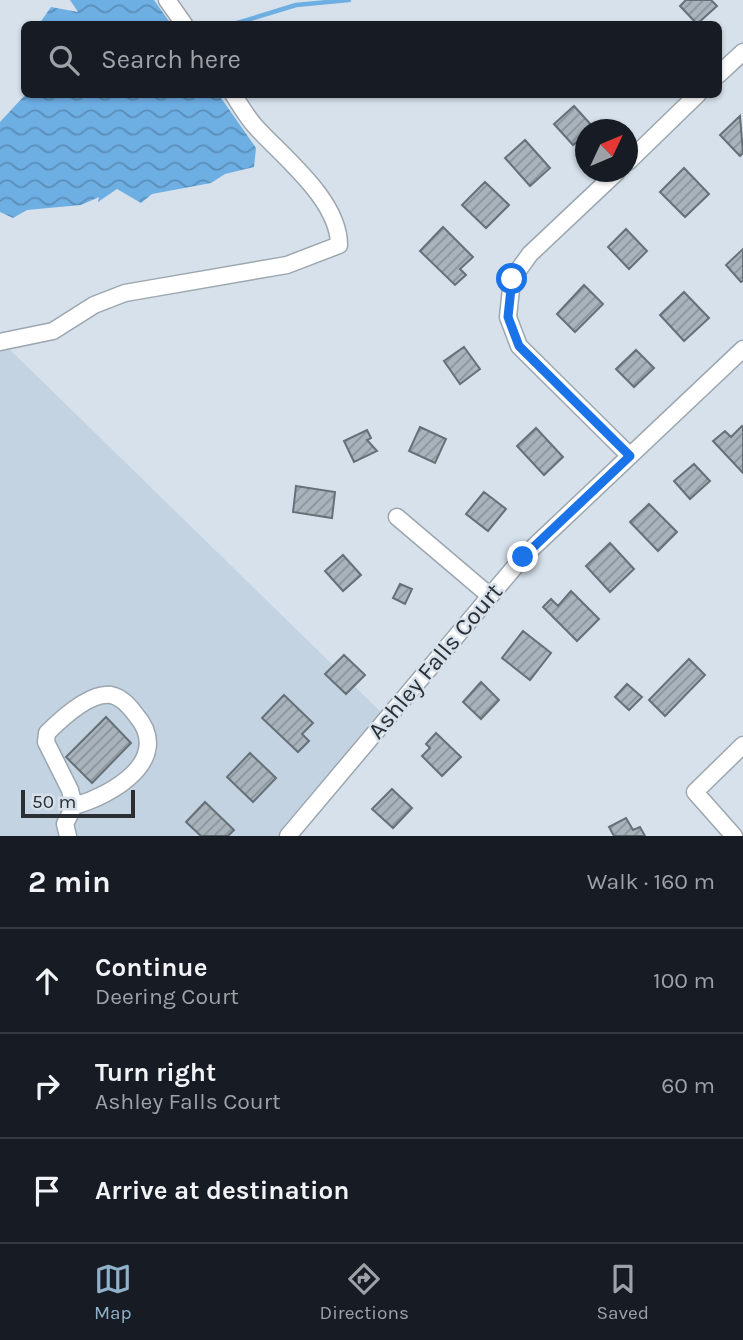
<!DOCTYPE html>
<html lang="en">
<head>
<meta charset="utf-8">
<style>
  :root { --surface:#171b24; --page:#20242c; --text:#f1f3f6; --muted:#9ea1a6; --line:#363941; --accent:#8fb1ca }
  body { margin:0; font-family:Karla,sans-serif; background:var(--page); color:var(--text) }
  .compass { position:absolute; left:575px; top:119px; width:63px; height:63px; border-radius:50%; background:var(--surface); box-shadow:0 2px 5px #0004; rotate:46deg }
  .scale { position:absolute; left:21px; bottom:18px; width:114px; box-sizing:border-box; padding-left:7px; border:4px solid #2b2f33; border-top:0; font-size:19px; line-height:24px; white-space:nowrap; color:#2b2f33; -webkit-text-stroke:5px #d6e1eb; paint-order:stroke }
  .stop { position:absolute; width:21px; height:21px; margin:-16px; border:5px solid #1a73e8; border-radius:50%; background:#fff }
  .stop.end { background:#1a73e8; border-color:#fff; box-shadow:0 2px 7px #0008 }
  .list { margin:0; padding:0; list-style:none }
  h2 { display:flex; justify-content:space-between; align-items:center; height:91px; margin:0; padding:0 28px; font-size:30px }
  h2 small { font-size:23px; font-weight:400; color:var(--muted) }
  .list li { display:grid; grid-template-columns:46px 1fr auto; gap:21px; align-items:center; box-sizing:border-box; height:105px; padding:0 28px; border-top:2px solid var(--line) }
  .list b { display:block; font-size:26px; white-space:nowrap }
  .list p { margin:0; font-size:23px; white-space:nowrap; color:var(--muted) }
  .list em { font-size:23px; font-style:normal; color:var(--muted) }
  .icon { flex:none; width:38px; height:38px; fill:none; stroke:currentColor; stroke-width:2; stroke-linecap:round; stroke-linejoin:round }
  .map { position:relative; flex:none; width:743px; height:836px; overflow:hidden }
  .search { position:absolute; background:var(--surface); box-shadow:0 2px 5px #0004; left:21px; right:21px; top:21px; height:77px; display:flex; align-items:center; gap:18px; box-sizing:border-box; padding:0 24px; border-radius:10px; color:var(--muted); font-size:26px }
  .sheet { height:406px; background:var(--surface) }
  nav { display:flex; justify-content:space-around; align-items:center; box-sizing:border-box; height:98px; border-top:2px solid var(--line); background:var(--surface); font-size:19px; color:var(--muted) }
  nav a { display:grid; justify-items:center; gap:4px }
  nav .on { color:var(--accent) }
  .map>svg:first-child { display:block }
  .built { fill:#c3d3e2 }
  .water { fill:url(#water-waves) }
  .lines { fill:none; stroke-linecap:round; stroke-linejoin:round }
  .stream { stroke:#6daee3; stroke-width:4.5 }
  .building { fill:url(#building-hatch); stroke:#667078; stroke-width:2 }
  .minor-casing { stroke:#9ca6af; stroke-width:19 }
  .minor { stroke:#fff; stroke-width:16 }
  .route { stroke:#1a73e8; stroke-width:9 }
  .labels { text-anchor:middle; stroke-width:5; stroke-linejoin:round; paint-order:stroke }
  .street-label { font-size:24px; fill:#2b2f33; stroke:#d6e1eb }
</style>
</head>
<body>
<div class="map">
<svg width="743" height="836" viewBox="0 0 743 836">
  <defs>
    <pattern id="water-waves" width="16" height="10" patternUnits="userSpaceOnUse" patternTransform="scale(1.75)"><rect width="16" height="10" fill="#6daee3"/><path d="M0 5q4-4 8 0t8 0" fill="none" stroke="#5a8eb9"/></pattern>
    <pattern id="building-hatch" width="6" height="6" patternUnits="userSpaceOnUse" patternTransform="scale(1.75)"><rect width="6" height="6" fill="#a9b3bc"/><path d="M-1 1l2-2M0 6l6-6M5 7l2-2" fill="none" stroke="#8a9299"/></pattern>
  </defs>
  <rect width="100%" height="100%" fill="#d6e1eb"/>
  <path class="built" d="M0 340 387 718 288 836H0Z"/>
  <path class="water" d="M70 0H154L171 24H39L51 7 78 12Z
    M25 95H219L256 148 254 167 225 174 211 183 152 194 141 203 117 189 98 202 99 197 81 205 27 210 13 218 0 212V122Z"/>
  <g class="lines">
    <path class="stream" d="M234 24 296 5 349 0"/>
  </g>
  <path class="building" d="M686 0H711L717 6 697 24 680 6Z
    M574 106 593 127 586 130V134L573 145 554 124Z
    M740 116 743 153 740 156 720 135Z
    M525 140 550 168 530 186 505 158Z
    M684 168 709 194 685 217 660 192Z
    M485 182 509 205 486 228 462 205Z
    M443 227 473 257 460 269 466 275 455 285 420 251Z
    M626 229 647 251 629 269 608 247Z
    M743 249V281L741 282 726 265Z
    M584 285 603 304 575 332 557 314Z
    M684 292 709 318 684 341 660 315Z
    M464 347 480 369 460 384 444 361Z
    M636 350 654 368 634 387 616 369Z
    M742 426 743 427V473L713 441 725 431 731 437Z
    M420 427 446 439 435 463 409 451Z
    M536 428 563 457 544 475 517 446Z
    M367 430 371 438 367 440 377 451 354 462 344 441Z
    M694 464 710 481 690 499 674 481Z
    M296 486 335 492 332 518 293 512Z
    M484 492 506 509 488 531 466 514Z
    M649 504 677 532 658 551 630 522Z
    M610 543 634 569 610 592 586 566Z
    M343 555 361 575 343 591 325 571Z
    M400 584 412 589 405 604 393 598Z
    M571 591 599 619 577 641 543 607 551 599 558 606Z
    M523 631 551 653 530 680 502 658Z
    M344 655 365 675 346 694 325 674Z
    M689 659 705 675 665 716 649 700Z
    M481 682 499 700 481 719 463 702Z
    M627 684 642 697 629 710 615 697Z
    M284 695 313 723 302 734 309 741 298 752 262 718Z
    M106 717 131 743 92 783 66 757Z
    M436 733 461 757 442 776 422 756 430 748 426 744Z
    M250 753 276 778 253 802 227 777Z
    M392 789 412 808 393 828 372 809Z
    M205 802 234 830 228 836H201L186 822Z
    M626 818 633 830 640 827 645 836H614L609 827Z"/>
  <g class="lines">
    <defs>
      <path id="minor" d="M167 0 184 24
        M718 75 743 52
        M628 162 698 94
        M617 172 530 254 512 279 508 317 519 346 630 456
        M0 342 53 331 94 305 125 293 287 265 339 245C339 200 283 157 255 126 247 117 240 105 233 94
        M397 517 490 596
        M68 836 65 824 74 806 70 790 46 742 47 733C61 719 90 692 111 695 122 697 130 707 136 715 174 759 113 795 74 806
        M288 836 523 557 743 349
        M734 836 695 792 743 745"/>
    </defs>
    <use href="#minor" class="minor-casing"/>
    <use href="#minor" class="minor"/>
  </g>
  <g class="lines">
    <path class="route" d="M512 279 508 317 519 346 630 456 523 557"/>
  </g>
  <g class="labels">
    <g class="street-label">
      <text transform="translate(435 661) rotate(-50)" y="8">Ashley Falls Court</text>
    </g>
  </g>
</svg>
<svg class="compass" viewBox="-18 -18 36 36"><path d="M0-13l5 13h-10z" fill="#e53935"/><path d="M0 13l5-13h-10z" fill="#9ea1a6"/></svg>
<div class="scale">50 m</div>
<div class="stop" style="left:512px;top:279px"></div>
<div class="stop end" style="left:523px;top:557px"></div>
<div class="search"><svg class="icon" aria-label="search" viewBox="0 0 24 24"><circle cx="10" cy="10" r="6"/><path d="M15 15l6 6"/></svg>Search here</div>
</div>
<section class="sheet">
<h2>2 min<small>Walk · 160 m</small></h2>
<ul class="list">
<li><svg class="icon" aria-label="ahead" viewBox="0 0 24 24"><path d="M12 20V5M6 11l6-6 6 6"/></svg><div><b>Continue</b><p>Deering Court</p></div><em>100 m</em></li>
<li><svg class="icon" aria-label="right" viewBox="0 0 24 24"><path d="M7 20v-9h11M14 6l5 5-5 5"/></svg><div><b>Turn right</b><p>Ashley Falls Court</p></div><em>60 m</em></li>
<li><svg class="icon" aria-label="arrive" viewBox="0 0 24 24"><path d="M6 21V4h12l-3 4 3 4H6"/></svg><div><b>Arrive at destination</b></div></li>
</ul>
</section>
<nav>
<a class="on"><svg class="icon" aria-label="map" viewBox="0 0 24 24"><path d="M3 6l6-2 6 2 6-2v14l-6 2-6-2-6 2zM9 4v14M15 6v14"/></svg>Map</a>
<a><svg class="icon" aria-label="directions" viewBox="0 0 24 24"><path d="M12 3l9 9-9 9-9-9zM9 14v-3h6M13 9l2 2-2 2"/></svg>Directions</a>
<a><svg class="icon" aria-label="saved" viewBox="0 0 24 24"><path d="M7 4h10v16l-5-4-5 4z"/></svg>Saved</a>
</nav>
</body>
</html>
